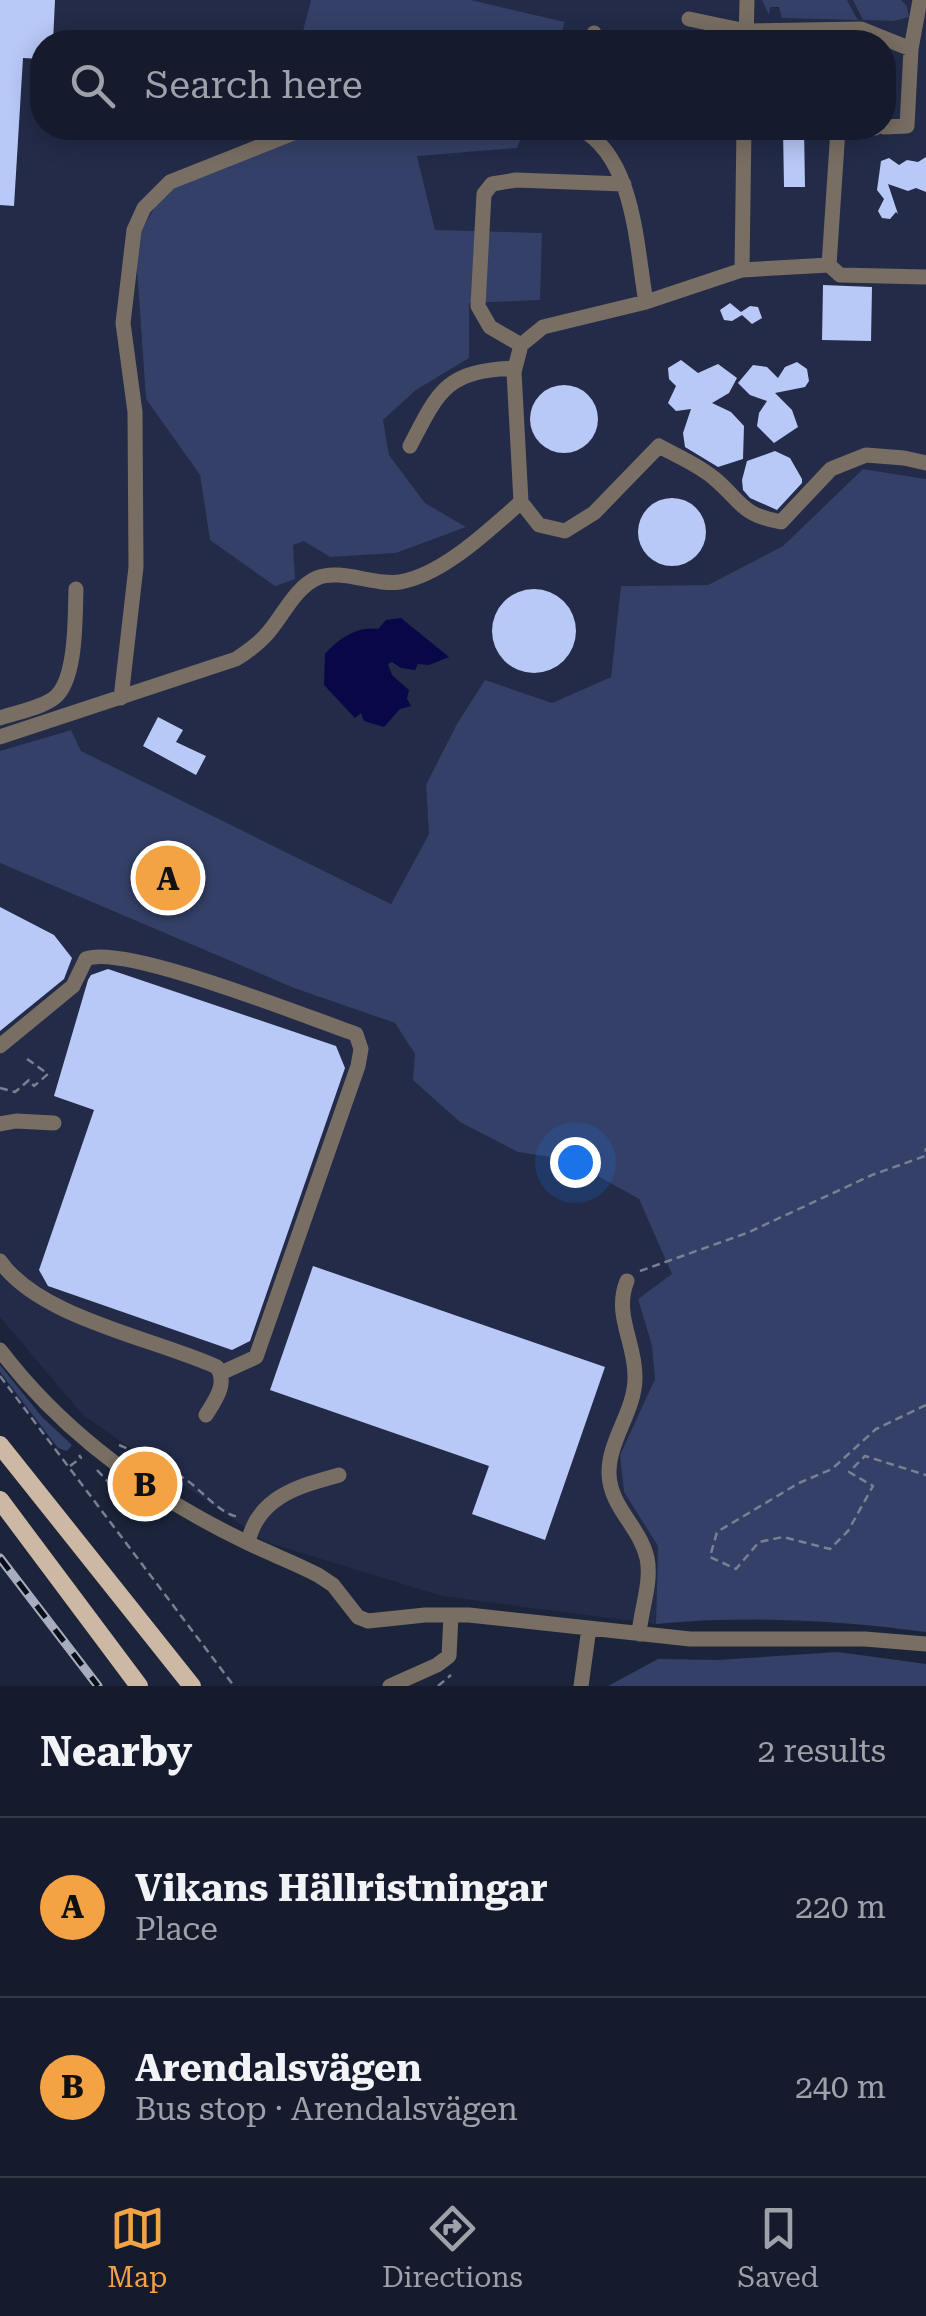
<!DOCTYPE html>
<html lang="en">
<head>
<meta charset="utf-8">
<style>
  :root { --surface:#151b2c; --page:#1e2434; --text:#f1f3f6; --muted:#9da1a9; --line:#343948; --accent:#f4a344 }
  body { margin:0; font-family:"Roboto Serif",serif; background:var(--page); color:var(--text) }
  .you { position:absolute; left:575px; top:1162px; width:35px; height:35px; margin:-25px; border:8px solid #fff; border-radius:50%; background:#1a73e8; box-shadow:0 0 0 15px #1a73e833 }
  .badge { display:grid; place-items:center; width:65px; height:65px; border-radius:50%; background:var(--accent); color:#111; font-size:32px; font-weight:700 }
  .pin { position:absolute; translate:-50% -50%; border:5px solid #fff; box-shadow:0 2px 10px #0006 }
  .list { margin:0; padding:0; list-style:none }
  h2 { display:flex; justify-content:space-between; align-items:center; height:130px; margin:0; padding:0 40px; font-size:42px }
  h2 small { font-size:32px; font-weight:400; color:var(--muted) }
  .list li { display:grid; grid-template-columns:65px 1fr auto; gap:30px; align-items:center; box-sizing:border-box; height:180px; padding:0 40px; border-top:2px solid var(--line) }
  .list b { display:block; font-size:38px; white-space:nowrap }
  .list p { margin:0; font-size:32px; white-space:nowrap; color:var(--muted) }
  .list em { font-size:32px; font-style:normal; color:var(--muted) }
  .icon { flex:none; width:55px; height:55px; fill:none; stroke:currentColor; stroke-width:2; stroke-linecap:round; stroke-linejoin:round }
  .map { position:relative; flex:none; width:926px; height:1686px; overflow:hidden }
  .search { position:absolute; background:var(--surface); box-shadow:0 5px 25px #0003; left:30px; right:30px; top:30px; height:110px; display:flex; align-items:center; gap:25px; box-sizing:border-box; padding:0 35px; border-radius:40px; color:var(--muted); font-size:38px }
  .sheet { height:490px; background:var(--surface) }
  nav { display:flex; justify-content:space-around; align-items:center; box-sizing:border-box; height:140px; border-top:2px solid var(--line); background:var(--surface); font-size:28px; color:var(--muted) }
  nav a { display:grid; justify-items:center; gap:5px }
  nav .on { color:var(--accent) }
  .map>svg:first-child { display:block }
  .built { fill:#232b48 }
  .green { fill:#344067 }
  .water { fill:#080748 }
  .building { fill:#b8c8f7 }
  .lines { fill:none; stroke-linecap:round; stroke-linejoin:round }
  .path { stroke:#798093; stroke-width:2.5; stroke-dasharray:8 5; stroke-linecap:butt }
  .minor { stroke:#786e64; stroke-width:15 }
  .major { stroke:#cdb8a3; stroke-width:18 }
  .rail-casing { stroke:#a7adbe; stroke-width:9 }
  .rail { stroke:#0a0e18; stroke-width:5; stroke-dasharray:15; stroke-linecap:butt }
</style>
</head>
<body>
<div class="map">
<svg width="926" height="1686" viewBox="0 0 926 1686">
  <rect width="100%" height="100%" fill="#1c243b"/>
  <path class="built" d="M0 0H311L300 42H42V128H278L273 146 135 241 146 399 200 475 210 540 293 544 304 540 330 557 396 553 465 527 425 503 389 455 383 420 416 390 469 358V303L541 233 435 230 417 155 516 148 525 128H884V42H558L565 22 471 0H762L770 7 858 19 847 0H853L863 20 894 21 909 17 907 6 901 0H926V479L863 469 783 546 708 585 621 586 611 677 552 703 426 785 429 834 391 904 81 751 71 730 0 751Z
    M0 863 294 988 395 1023 415 1054 518 1152 569 1160 639 1199 673 1274 638 1299 652 1346 655 1379 620 1455 624 1492 658 1546 656 1624 442 1596 266 1542 83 1415 0 1317Z"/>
  <path class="green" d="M311 0H471L565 22 558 42H300Z
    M762 0H847L858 20 782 18 779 7H770L769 15Z
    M853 0H901L907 6 909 17 894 21 863 20Z
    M278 128H525L517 148 417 156 435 230 542 233 540 300 469 303V358L416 390 383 420 389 455 425 503 466 527 396 553 330 557 304 541 293 545 295 579 275 586 210 540 200 475 146 399 135 241 164 192 273 146Z
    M863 469 926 479V1632C837 1620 746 1615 656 1624L658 1546 624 1492 620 1455 655 1379 652 1346 638 1299 672 1274 639 1199 569 1160 518 1152 460 1122 413 1080 415 1054 395 1023 294 988 0 863V751L71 730 81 751 391 904 429 834 426 785 457 724 485 680 552 703 611 677 621 586 708 585 783 546Z
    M0 1365 42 1417 72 1445 67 1451 58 1448 0 1372Z
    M838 1652 926 1664V1686H608L658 1659 717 1660Z"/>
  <path class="water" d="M401 618 449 657 429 665 418 664 415 670 401 668 392 662 388 664 392 675 409 690 407 699 411 706 400 709 384 727 364 721 361 713 355 718 324 685 325 654C339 638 358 626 378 629L386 620Z"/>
  <path class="building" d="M0 0H55L53 42H42V59L23 58 14 206 0 205Z
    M783 128H804L805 187H784Z
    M926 157V192L916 188 908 191 888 184 898 214 896 212 890 219 882 218 878 211 884 199 877 190 881 161 889 158 899 165 907 160 918 162Z
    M823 285 872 287 871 341 822 340Z
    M730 303 741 312 750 306 758 307 762 318 752 324 742 315 732 321 724 320 720 310Z
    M681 360 698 373 718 364 737 378 729 393 712 403 731 412 744 426 743 459 718 467 685 447 683 433 691 409 676 411 668 403 676 386 669 379 668 368Z
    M797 362 807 369 809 381 805 387 775 393 792 410 798 427 774 443 757 426 759 413 767 401 750 395 738 383 753 365 767 367 778 378 785 367Z
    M530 419a34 34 0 1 1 68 0a34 34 0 1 1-68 0Z
    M775 451 790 458 802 479V483L777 510 750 498 743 490 742 480 747 461Z
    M638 532a34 34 0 1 1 68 0a34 34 0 1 1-68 0Z
    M492 631a42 42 0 1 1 84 0a42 42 0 1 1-84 0Z
    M158 717 183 730 176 742 206 756 196 775 143 746Z
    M0 907 54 935 72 958 64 979 0 1031Z
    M108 969 336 1046 345 1068 250 1341 232 1350 48 1286 39 1270 94 1110 54 1096 88 980 91 975Z
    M313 1266 605 1367 545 1540 472 1514 489 1466 270 1390Z"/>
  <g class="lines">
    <path class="path" d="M0 1088 15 1092 29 1080 34 1086 48 1074 23 1056
      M640 1271 747 1233 872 1175 925 1156 926 1148
      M0 1376 234 1686
      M926 1405 876 1429 832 1469 799 1483 717 1532 710 1557 736 1569 759 1542 783 1537 830 1549 848 1531 873 1486 849 1472 865 1456 926 1475
      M119 1445C143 1455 164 1465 185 1479 202 1490 219 1514 239 1517
      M70 1466 81 1458 79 1455
      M97 1470 113 1487 126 1493
      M438 1686 451 1675"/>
    <path class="minor" d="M689 19 746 31 861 29 911 49 907 126 884 127
      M593 42 594 33
      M746 42 747 0
      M911 49 920 0
      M579 128C635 157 636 246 646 302
      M744 128 742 270 646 302 543 327 521 345 514 372 521 502 539 525 565 531 594 513 659 446C677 456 699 465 715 479 743 503 740 514 781 522L831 469 866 455 904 458 926 463
      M829 265 840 275 926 277
      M742 270 829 265 838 129 875 128
      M521 345 490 327 478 306 484 194 492 184 516 180 624 184
      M410 446C439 390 446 371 514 368
      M121 698 136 567 135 412 123 323 134 230 144 208 170 182 306 128
      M0 718C17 712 39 709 54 698 77 681 75 616 76 589
      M0 737 236 659C247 652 257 645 266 635 282 618 294 588 317 578 341 568 374 586 400 582 443 575 490 529 521 502
      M0 1046 73 986 86 959C123 943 309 1018 356 1034L361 1049 358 1066 256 1357 221 1373
      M0 1124 16 1121 54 1123
      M0 1261C40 1318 153 1338 217 1367 228 1384 215 1400 206 1415
      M627 1281C613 1315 636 1343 635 1378 635 1411 608 1441 609 1474 610 1507 640 1527 647 1558 652 1582 641 1609 639 1634
      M0 1350C64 1434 152 1497 248 1543 271 1554 295 1563 318 1575L333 1585 358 1617 368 1621 425 1615H469L690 1639H865L926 1644
      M248 1543C257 1497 299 1486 339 1475
      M390 1686 437 1665 449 1656 451 1615
      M581 1686 589 1628"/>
    <path class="major" d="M0 1445 192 1686
      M0 1500 139 1686"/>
    <defs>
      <path id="rail" d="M0 1558 98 1686"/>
    </defs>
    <use href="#rail" class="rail-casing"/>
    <use href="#rail" class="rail"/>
  </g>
</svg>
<div class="you"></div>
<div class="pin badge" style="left:168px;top:878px">A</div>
<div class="pin badge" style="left:145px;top:1484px">B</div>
<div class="search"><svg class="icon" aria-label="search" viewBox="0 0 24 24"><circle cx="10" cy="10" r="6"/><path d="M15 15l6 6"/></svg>Search here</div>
</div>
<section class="sheet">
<h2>Nearby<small>2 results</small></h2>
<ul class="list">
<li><span class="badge">A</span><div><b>Vikans Hällristningar</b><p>Place</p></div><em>220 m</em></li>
<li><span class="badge">B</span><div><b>Arendalsvägen</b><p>Bus stop · Arendalsvägen</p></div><em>240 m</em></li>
</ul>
</section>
<nav>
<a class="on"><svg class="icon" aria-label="map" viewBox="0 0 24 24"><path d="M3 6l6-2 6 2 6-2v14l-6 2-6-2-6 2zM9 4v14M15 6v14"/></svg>Map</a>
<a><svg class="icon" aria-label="directions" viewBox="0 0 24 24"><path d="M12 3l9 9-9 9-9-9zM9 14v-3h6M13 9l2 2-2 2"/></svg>Directions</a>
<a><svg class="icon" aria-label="saved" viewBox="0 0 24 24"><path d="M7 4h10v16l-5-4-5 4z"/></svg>Saved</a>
</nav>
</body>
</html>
